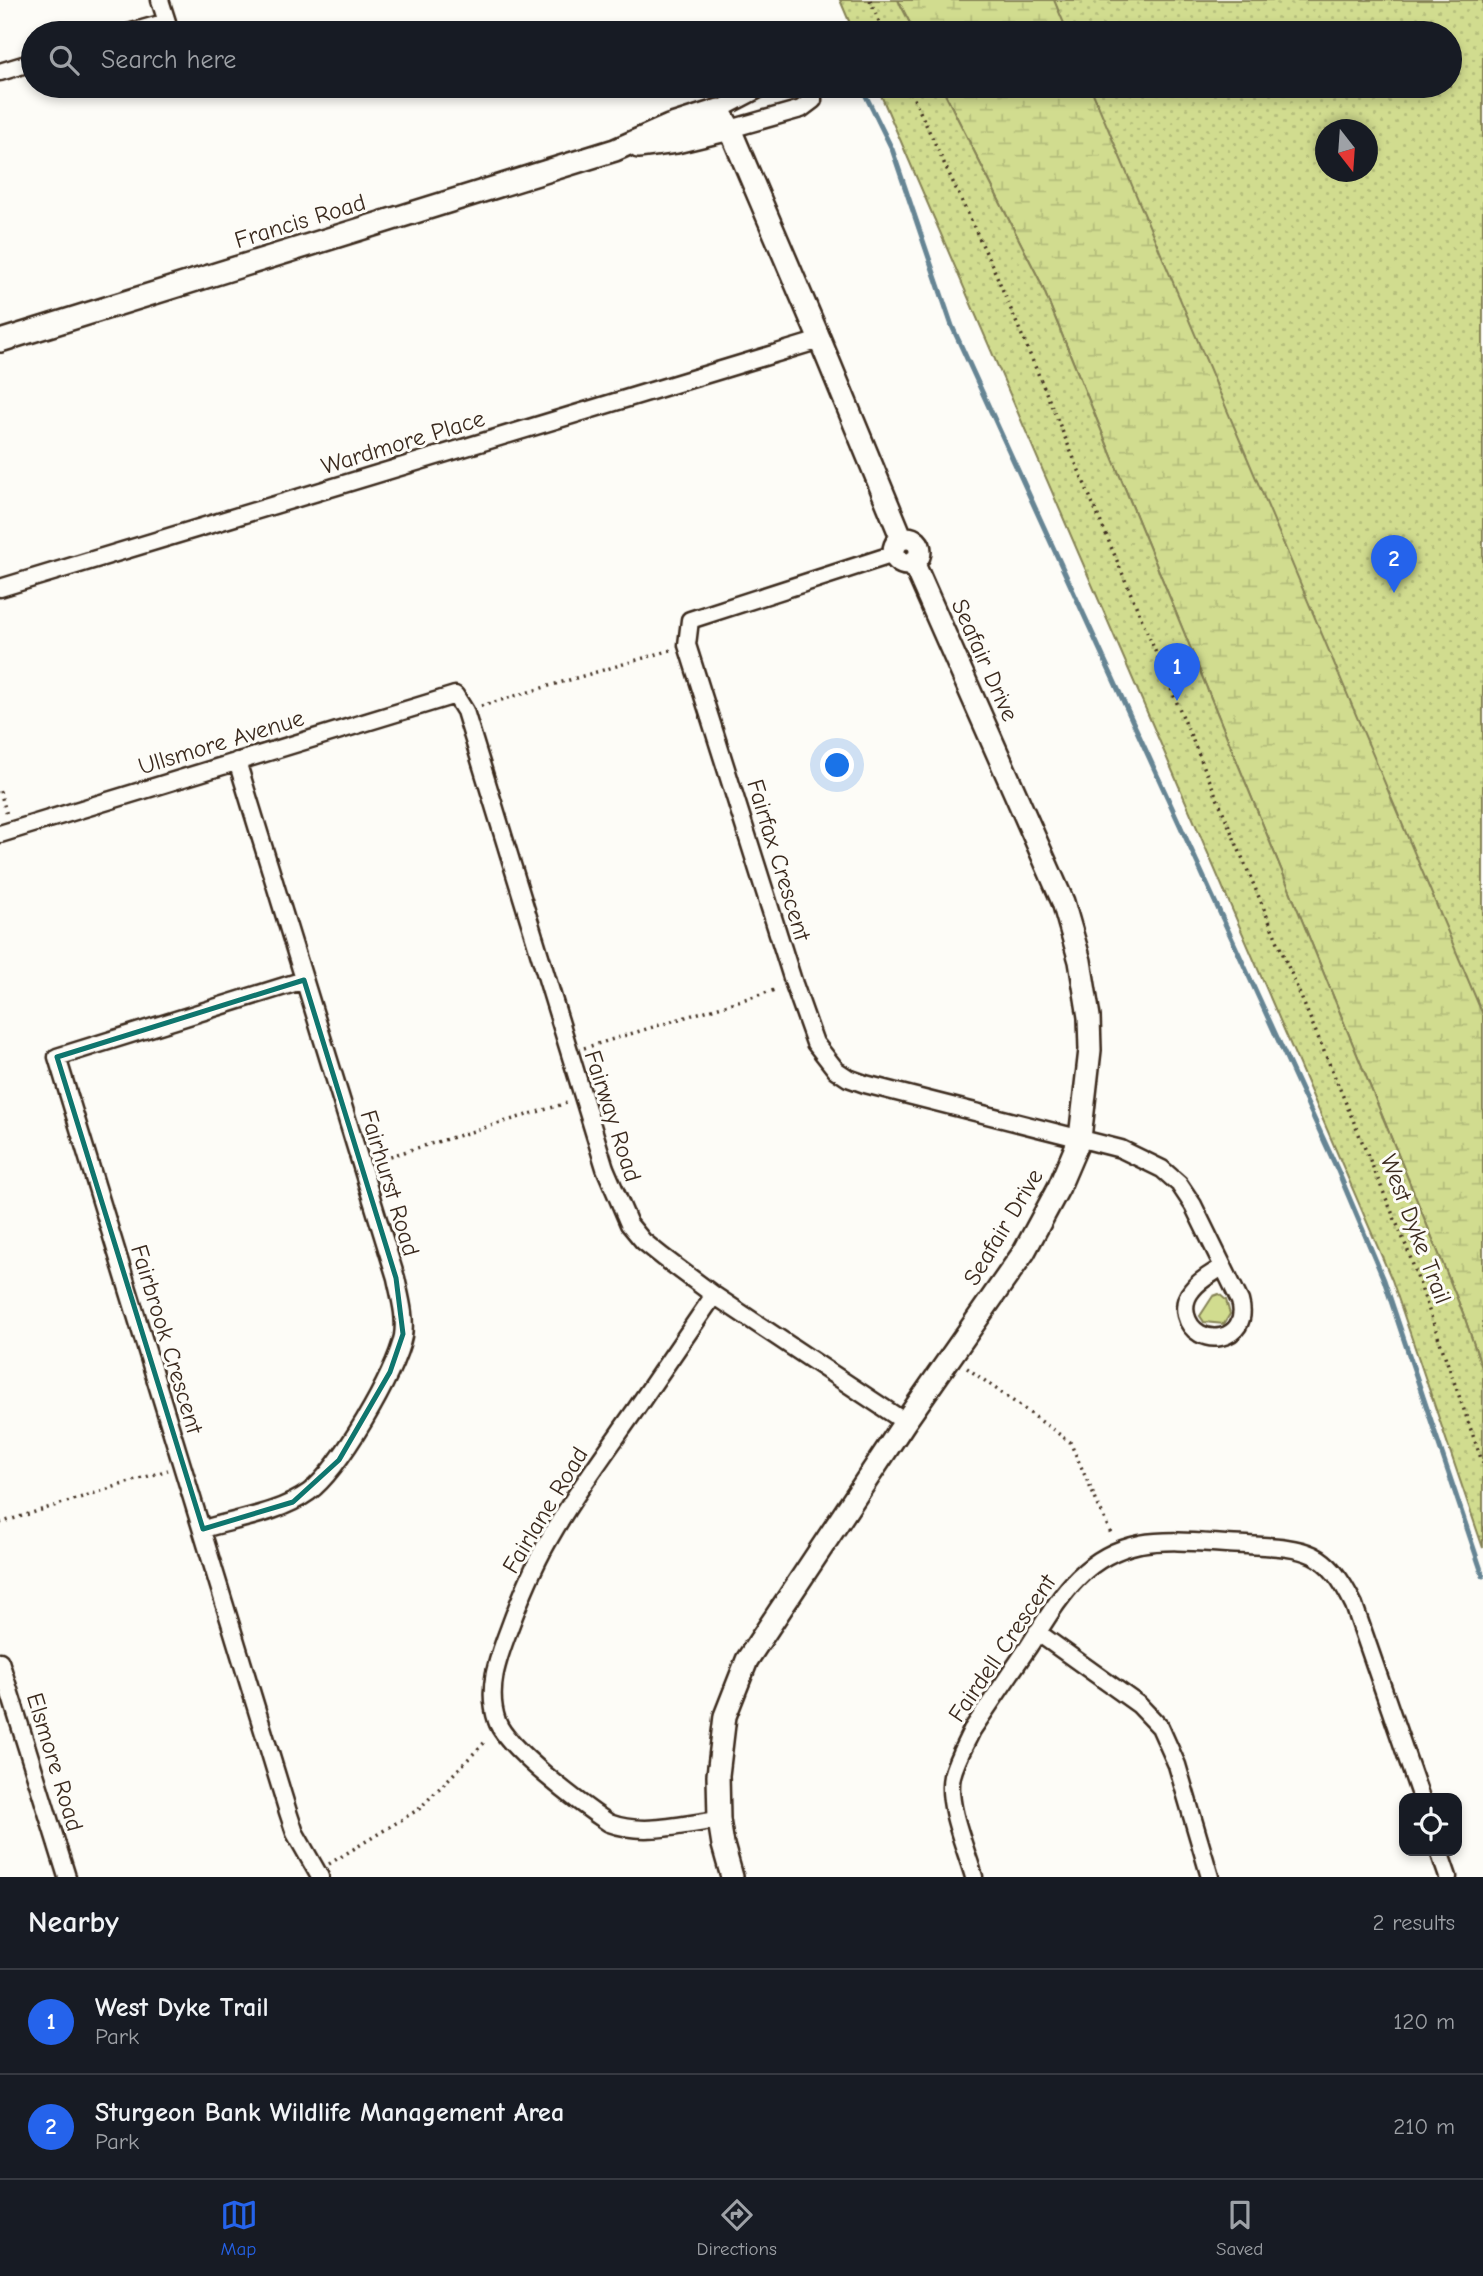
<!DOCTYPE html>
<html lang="en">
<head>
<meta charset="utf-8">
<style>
  :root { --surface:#171b24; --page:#242831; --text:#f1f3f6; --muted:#9ea1a6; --line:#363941; --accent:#2563eb }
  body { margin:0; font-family:"Comic Neue",sans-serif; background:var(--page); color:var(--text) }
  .controls { position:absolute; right:21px; bottom:21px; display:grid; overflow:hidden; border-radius:14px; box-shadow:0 4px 10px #0003 }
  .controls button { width:63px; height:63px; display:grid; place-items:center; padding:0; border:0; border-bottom:2px solid var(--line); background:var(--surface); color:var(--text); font:35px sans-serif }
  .compass { position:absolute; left:1315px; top:119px; width:63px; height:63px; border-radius:50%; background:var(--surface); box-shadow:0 4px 10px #0003; rotate:163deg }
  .you { position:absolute; left:838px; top:766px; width:24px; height:24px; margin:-18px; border:5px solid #fff; border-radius:50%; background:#1a73e8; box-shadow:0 0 0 10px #1a73e833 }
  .badge { display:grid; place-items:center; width:46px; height:46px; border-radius:50%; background:var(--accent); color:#fff; font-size:23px; font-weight:700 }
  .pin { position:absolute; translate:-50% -58px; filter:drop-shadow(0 2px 4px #0008) }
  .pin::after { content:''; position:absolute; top:37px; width:24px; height:21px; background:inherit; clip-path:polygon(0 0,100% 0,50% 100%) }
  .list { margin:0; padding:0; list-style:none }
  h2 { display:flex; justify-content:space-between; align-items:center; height:91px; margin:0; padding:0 28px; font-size:30px }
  h2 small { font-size:23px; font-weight:400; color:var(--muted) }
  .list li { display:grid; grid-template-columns:46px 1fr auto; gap:21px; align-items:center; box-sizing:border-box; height:105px; padding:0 28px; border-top:2px solid var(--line) }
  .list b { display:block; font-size:26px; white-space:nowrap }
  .list p { margin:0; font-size:23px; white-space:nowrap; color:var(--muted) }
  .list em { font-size:23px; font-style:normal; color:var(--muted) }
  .icon { flex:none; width:38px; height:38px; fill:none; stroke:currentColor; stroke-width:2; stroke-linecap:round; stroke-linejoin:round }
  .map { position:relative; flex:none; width:1483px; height:1877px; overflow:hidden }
  .search { position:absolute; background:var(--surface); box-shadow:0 4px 10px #0003; left:21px; right:21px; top:21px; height:77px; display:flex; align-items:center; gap:18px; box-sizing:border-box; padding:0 24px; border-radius:38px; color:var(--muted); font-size:26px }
  .sheet { height:301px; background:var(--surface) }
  nav { display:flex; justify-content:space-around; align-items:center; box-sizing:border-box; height:98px; border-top:2px solid var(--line); background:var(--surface); font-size:19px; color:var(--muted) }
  nav a { display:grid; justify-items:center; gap:4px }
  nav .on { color:var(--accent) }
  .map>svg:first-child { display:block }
  .green { fill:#d1dc8f; stroke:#868356; stroke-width:2 }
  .wetland { fill:url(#wetland-marsh); stroke:#868356; stroke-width:2; fill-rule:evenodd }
  .park { fill:url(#park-dots); stroke:#868356; stroke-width:2; fill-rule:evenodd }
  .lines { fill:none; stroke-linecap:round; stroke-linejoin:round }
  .stream { stroke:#668594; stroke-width:5 }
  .street-casing { stroke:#3b2a1e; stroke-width:21 }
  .secondary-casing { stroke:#3b2a1e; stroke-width:26 }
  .path { stroke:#3b2a1e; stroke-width:3.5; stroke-dasharray:2 5; stroke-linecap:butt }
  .street { stroke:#fdfcf7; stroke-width:16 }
  .secondary { stroke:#fdfcf7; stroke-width:21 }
  .marked { fill:none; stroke:#0f766e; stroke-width:5; stroke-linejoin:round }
  .labels { text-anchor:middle; stroke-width:6; stroke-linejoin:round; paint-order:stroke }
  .street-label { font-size:24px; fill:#3b2a1e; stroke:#fdfcf7 }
</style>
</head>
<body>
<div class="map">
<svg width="1483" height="1877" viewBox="0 0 1483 1877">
  <defs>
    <pattern id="wetland-marsh" width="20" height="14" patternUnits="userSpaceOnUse" patternTransform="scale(1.75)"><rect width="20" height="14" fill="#d1dc8f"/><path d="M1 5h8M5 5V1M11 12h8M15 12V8" fill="none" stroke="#b4bd7b"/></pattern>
    <pattern id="park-dots" width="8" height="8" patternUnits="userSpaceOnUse" patternTransform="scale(1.75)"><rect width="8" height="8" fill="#d1dc8f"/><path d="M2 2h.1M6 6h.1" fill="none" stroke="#b4bd7b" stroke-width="1.8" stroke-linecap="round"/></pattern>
  </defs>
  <rect width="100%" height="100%" fill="#fdfcf7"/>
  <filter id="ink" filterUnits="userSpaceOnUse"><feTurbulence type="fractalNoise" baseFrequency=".0143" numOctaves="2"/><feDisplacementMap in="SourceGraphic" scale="14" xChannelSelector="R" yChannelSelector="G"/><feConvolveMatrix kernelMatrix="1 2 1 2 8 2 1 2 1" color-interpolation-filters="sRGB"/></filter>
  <g filter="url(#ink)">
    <path class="green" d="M1219 1294 1226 1300 1230 1314 1224 1324 1204 1322 1200 1316 1213 1296Z"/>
    <path class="wetland" d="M898 0H1483V1371L1463 1313 1040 281 941 86H1450V33H915ZM1326 130H1368V172H1326Z"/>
    <path class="park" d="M840 0H898L915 33H854Z
      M1054 0H1483V1015L1090 86H1450V33H1068ZM1326 130H1368V172H1326Z
      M877 86H941L1040 281 1463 1313 1483 1371V1548L1392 1280Z"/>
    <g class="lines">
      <path class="stream" d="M861 86 892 149 952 326 1338 1171 1384 1280 1483 1576"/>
      <defs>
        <path id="street" d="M128 33 167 22 160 0
          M0 72 33 62
          M719 110 765 86
          M730 129 801 109 813 100V86
          M894 554 690 620 687 645 794 984 815 1043 836 1070 848 1078 865 1084 1121 1149 1162 1169 1179 1184 1193 1205 1240 1301C1252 1342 1195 1351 1186 1315 1184 1306 1186 1297 1192 1290 1199 1280 1212 1274 1222 1267
          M0 588 820 340
          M0 834 455 695 465 711 605 1168 629 1224 643 1241 663 1257 714 1295 905 1422
          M304 980 57 1057 288 1812 295 1833 320 1877
          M714 1295C688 1333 662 1371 636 1409 606 1452 574 1495 548 1541 532 1569 520 1599 509 1629 498 1658 486 1689 497 1721 506 1748 583 1806 609 1823 644 1836 683 1824 719 1820
          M203 1529C237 1519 280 1513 309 1492 339 1470 396 1373 403 1336 406 1317 400 1297 396 1278L237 761
          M1037 1632 1139 1705 1160 1727 1177 1765 1210 1877
          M0 1661 67 1877
          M1439 1851 1448 1877
          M974 1877C966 1849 946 1804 952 1776 956 1760 965 1745 972 1730 991 1702 1010 1674 1029 1646 1058 1601 1081 1556 1140 1544 1174 1538 1212 1544 1247 1545 1306 1548 1326 1548 1354 1605L1421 1798"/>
        <path id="secondary" d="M638 147 676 142 730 129
          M0 341 615 150 669 126 719 110 730 129 820 340 902 539
          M894 551a13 13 0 1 1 26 0a13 13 0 1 1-26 0Z
          M732 1877 723 1845 719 1820 718 1775 725 1716 747 1660 905 1422 1024 1252 1059 1187 1080 1138 1090 1050 1089 1017 1080 961 1063 902 913 562"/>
      </defs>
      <use href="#street" class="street-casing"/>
      <use href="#secondary" class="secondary-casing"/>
      <path class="path" d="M870 0 884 33
        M908 86 996 274 1407 1248 1483 1464
        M481 706 671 650
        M0 791 7 815
        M584 1048 778 989
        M377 1160 567 1103
        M967 1368 1070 1442 1112 1536
        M0 1523 168 1470
        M329 1864 419 1809 487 1740"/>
      <use href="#street" class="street"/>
      <use href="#secondary" class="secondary"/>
    </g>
  </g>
  <path class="marked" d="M304 980 396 1278 403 1334 390 1372 339 1460 293 1502 203 1529 57 1057Z"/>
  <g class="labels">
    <g class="street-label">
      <text transform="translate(300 221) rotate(-17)" y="8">Francis Road</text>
      <text transform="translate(403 442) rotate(-17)" y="8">Wardmore Place</text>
      <text transform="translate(985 660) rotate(66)" y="8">Seafair Drive</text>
      <text transform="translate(221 742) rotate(-17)" y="8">Ullsmore Avenue</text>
      <text transform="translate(779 860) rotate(73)" y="8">Fairfax Crescent</text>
      <text transform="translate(613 1116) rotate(72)" y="8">Fairway Road</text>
      <text transform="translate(390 1183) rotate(73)" y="8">Fairhurst Road</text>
      <text transform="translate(1003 1227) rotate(-59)" y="8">Seafair Drive</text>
      <text transform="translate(1416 1229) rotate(69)" y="8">West Dyke Trail</text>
      <text transform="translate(167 1339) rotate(73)" y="8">Fairbrook Crescent</text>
      <text transform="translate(545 1510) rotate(-59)" y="8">Fairlane Road</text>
      <text transform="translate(1002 1648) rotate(-56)" y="8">Fairdell Crescent</text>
      <text transform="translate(55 1762) rotate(73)" y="8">Elsmore Road</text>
    </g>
  </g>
</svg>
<div class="controls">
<button><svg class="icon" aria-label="locate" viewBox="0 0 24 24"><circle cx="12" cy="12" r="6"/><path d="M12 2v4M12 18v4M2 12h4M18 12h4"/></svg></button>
</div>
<svg class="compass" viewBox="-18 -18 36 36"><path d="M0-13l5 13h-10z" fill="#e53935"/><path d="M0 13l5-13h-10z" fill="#9ea1a6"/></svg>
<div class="you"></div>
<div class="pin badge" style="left:1177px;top:701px">1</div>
<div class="pin badge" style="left:1394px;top:593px">2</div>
<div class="search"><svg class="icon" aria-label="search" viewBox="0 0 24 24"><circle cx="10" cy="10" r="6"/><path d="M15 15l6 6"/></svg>Search here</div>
</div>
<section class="sheet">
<h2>Nearby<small>2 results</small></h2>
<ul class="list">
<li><span class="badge">1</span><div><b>West Dyke Trail</b><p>Park</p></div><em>120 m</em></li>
<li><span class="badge">2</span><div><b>Sturgeon Bank Wildlife Management Area</b><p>Park</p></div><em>210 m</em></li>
</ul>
</section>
<nav>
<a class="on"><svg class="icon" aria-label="map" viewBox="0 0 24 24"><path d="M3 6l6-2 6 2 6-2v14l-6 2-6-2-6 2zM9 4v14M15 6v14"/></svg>Map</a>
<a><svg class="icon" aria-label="directions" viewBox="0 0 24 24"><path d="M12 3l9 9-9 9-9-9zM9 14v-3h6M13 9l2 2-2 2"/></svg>Directions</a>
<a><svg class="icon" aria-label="saved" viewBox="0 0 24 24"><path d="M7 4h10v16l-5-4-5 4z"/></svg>Saved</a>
</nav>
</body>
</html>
